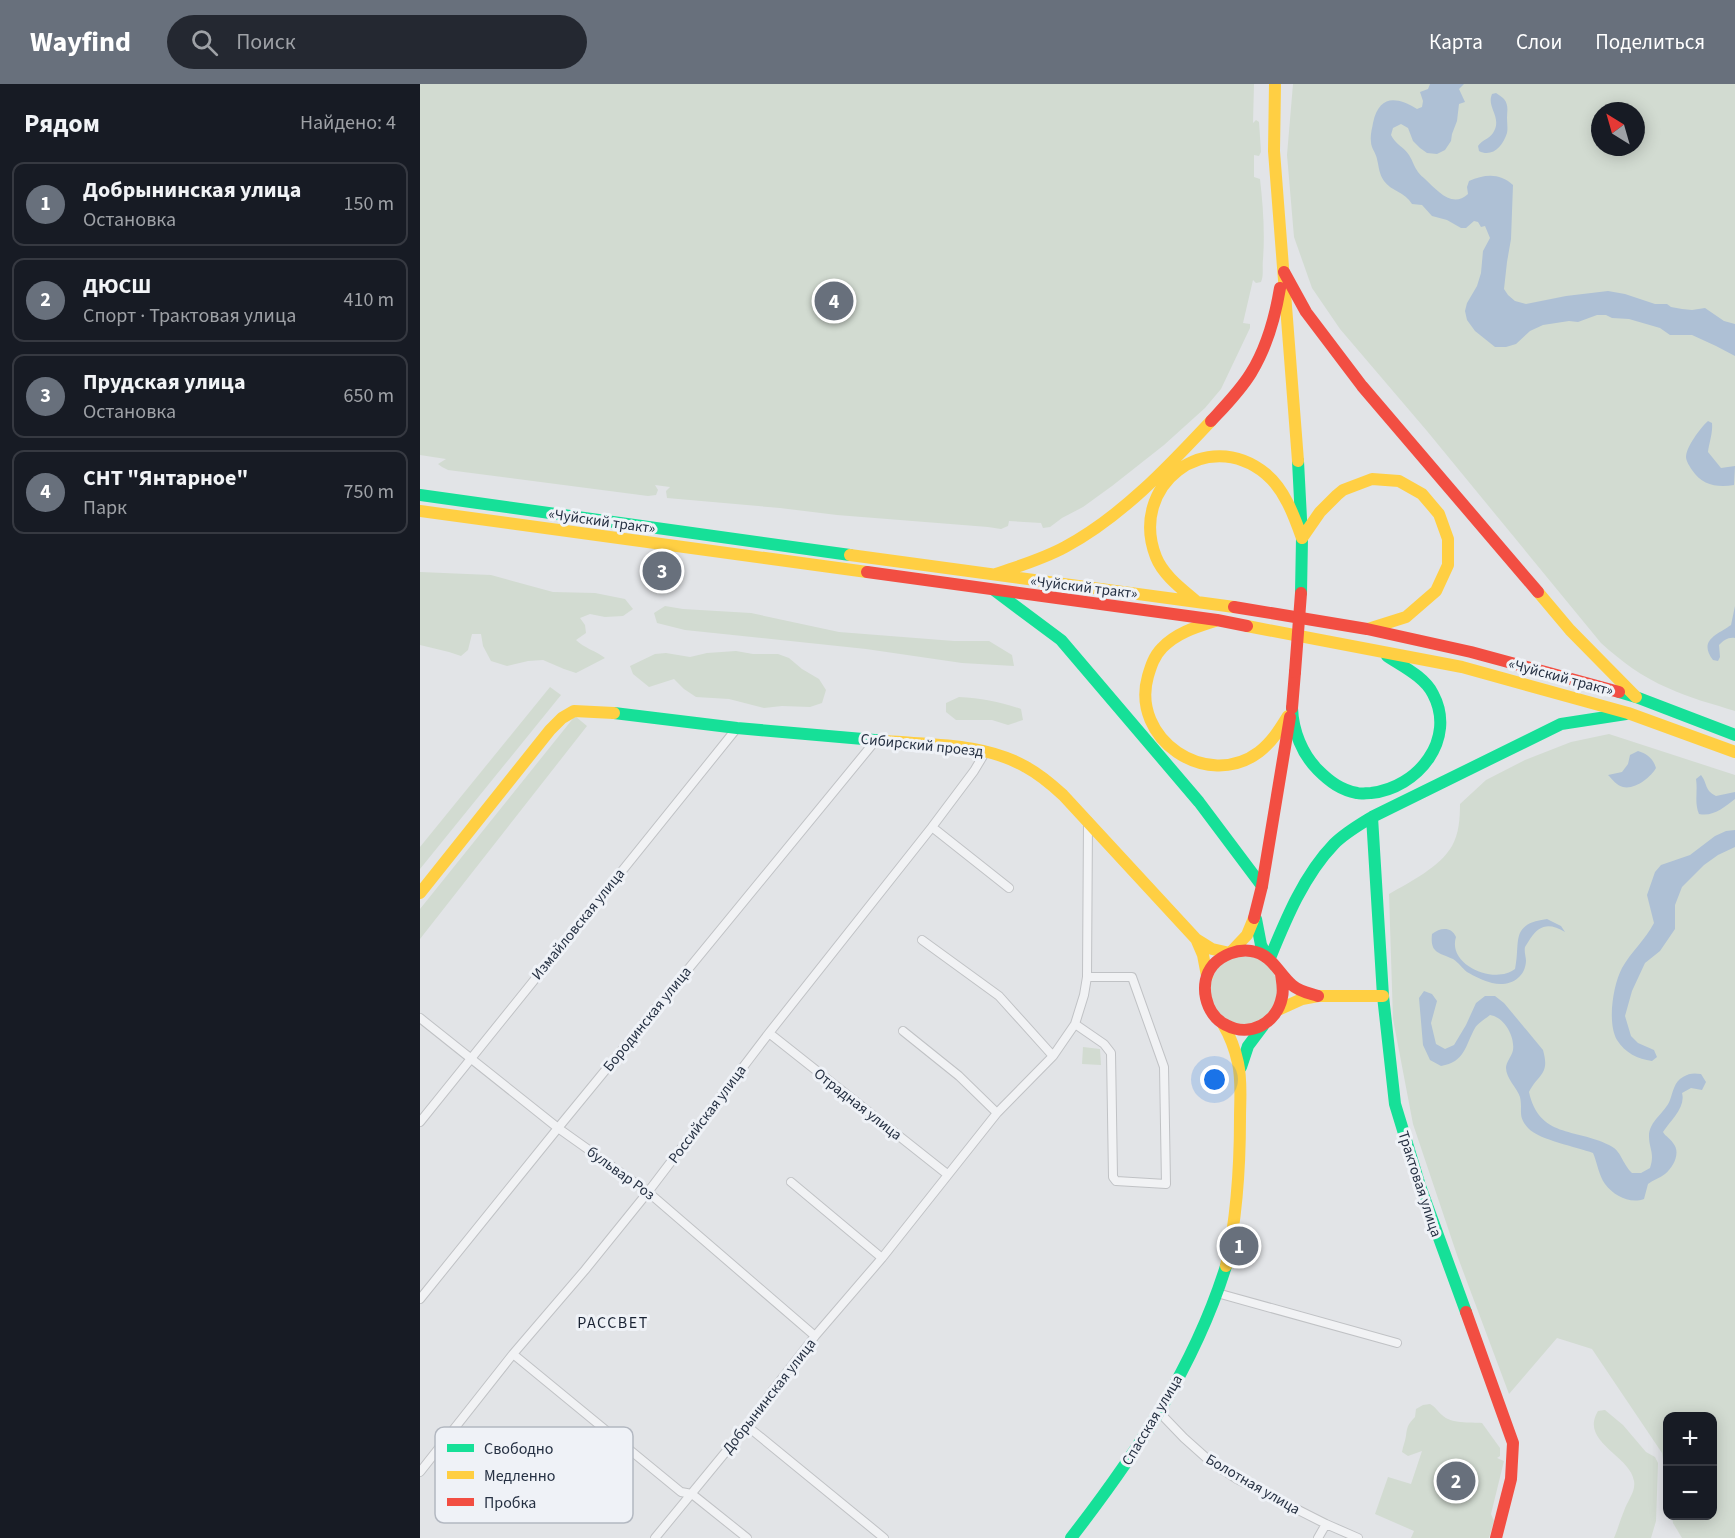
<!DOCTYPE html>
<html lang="ru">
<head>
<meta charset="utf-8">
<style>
  :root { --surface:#171b24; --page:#242831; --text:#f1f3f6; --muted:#9ea1a6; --line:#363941; --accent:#68707c }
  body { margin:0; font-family:"Source Sans 3",sans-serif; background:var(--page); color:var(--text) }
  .controls { position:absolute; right:18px; bottom:18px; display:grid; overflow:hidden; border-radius:12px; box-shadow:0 3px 15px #0003 }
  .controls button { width:54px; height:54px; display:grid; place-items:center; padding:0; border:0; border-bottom:2px solid var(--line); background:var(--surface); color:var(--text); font:30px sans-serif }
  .compass { position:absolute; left:1171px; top:18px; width:54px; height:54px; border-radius:50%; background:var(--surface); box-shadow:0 3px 15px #0003; rotate:323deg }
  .you { position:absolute; left:795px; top:996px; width:21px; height:21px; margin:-15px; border:4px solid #fff; border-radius:50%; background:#1a73e8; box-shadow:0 0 0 9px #1a73e833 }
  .badge { display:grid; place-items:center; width:39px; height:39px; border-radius:50%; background:var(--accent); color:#fff; font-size:20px; font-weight:700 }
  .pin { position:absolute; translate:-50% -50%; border:3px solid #fff; box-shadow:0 2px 6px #0006 }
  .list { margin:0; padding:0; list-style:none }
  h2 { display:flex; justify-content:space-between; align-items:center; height:78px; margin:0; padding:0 24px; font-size:26px }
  h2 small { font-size:20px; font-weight:400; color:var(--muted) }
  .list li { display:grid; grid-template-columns:39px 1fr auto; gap:18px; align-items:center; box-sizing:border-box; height:84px; margin:0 12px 12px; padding:0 12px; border:2px solid var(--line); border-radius:12px }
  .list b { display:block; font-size:22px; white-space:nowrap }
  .list p { margin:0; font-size:20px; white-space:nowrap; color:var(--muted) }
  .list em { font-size:20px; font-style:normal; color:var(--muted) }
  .icon { flex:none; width:33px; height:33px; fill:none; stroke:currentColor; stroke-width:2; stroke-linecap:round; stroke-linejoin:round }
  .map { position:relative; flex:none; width:1315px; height:1454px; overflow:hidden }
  header { display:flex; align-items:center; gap:36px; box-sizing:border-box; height:84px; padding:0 30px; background:var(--accent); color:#fff }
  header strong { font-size:28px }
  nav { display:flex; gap:33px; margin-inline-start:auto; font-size:21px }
  .search { width:420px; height:54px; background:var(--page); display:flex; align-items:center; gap:15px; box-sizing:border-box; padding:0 21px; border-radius:33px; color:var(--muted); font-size:22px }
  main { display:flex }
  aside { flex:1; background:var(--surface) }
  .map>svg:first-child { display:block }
  .green { fill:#d2dbd1; fill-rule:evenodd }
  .water { fill:#aec0d5 }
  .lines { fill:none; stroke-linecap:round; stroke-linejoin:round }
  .street-casing { stroke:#c0c2c5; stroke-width:10 }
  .street { stroke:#f1f2f4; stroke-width:8 }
  .fast { stroke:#16e098; stroke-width:12 }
  .slow { stroke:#ffcf43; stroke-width:12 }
  .jam { stroke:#f24e42; stroke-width:12 }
  .jam-bridge { stroke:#f24e42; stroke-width:12 }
  .labels { text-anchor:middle; stroke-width:6; stroke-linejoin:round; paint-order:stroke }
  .street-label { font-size:15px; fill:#263143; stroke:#eff2f7 }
  .neighbourhood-label { font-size:16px; letter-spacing:1.5px; fill:#192233; stroke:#eff2f7 }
  .key { fill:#eff2f7; stroke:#b3b8c1; stroke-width:1.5 }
  .key-label { font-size:16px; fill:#263143 }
</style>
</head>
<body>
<header>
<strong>Wayfind</strong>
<div class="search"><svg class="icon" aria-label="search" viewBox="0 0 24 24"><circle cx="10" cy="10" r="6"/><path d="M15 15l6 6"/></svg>Поиск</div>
<nav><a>Карта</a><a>Слои</a><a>Поделиться</a></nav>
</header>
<main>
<aside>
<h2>Рядом<small>Найдено: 4</small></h2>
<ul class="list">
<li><span class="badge">1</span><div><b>Добрынинская улица</b><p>Остановка</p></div><em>150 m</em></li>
<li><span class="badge">2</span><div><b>ДЮСШ</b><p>Спорт · Трактовая улица</p></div><em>410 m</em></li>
<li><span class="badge">3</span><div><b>Прудская улица</b><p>Остановка</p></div><em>650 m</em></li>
<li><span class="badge">4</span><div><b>СНТ &quot;Янтарное&quot;</b><p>Парк</p></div><em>750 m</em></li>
</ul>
</aside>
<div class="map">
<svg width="1315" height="1454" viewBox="0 0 1315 1454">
  <rect width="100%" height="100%" fill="#e2e4e7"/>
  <path class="green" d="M0 0H834L833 39 836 36 839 38 841 68 839 72 834 71V93L840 95C843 121 845 149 843 175 842 184 844 191 841 198L836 199 833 196 823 239 830 240V244L801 305 785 324 744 361 692 402 663 423 642 434 630 443 623 444 621 439 589 437 588 442 581 445 568 443 417 431 360 424 247 414 246 407 250 403 235 401 238 406 236 411 228 412 28 386 22 383 18 380 26 375 0 371Z
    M873 0H1315V627C1293 620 1269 614 1248 604 1222 593 1201 577 1181 559L1007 347 920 245 892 204 874 153 867 71ZM1180 27H1216V63H1180Z
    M0 488 71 491 133 508 175 509 205 515 213 525 203 532 185 533 170 530 160 534 165 541 166 549 156 556C164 564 176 567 185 574L156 589 144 585 123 576 108 577 87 582 71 577 63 562 61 550H52L48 566 41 572 29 568 0 561Z
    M245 522 263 525 331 529 419 548 534 557H569L592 571 594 582 542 579 446 565 265 546 237 539 234 529Z
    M316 567 333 570H358L369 574 382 585 399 595 406 606 402 619 390 623 362 622 344 624 309 615 276 613 264 605 254 595 229 603 213 590 210 582 235 570 246 569 270 573 287 569Z
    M130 603 141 611 0 785V763Z
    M539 613C561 614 581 618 601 625L603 636 588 641 572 636H536L526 628V619Z
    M155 632 167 642 0 855V825Z
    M1189 650 1315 691V1454H1262L1253 1439 1252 1432H1292V1332H1248L1247 1403 1242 1369 1172 1265 1137 1254 1089 1310 1037 1171 993 1040 973 935 969 810C990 798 1020 783 1032 762 1039 750 1040 734 1040 720L1066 696 1105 676 1151 658Z
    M790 906a34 34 0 1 1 68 0a34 34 0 1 1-68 0Z
    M663 963 680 965 681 981 662 980Z
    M1010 1320C1016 1323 1017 1327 1022 1331 1031 1340 1050 1338 1062 1339L1080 1364V1372L1077 1374 1084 1377 1071 1430 1074 1437 1069 1454H991L994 1447 955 1430 968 1393 991 1400 1002 1367 988 1372 982 1368C983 1362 985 1358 986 1352 987 1343 988 1340 995 1333L996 1325 1003 1321Z
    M1185 1326 1203 1341 1226 1368 1235 1373 1238 1379 1236 1437 1231 1454H1194C1198 1445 1200 1436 1204 1427 1207 1417 1216 1408 1214 1397 1210 1371 1159 1358 1178 1327Z"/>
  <path class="water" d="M1010 0H1044L1039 5 1045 18 1039 20 1037 37 1032 50 1031 57 1025 66 1017 70 1007 69 1000 64 993 57 988 44 981 40 973 44 971 51C975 60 984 63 989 71 993 77 994 83 998 88 1000 91 1003 93 1005 95 1017 106 1032 125 1048 110L1047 103 1049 97C1065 90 1080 89 1093 101L1091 155 1087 178 1084 205 1088 211 1095 217 1106 220 1146 212 1188 207 1205 210 1235 220H1247L1251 223 1262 225 1272 226 1285 224 1304 237 1315 240V272L1296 262 1272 251H1250L1240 244 1209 235 1192 234 1186 231H1177L1158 238 1149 237 1123 241 1110 247 1096 260 1086 263H1075L1055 247 1047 236 1045 227 1047 219 1057 202 1061 189 1063 167 1070 154 1065 142 1061 143 1058 138 1054 137 1046 144H1041L1027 136 1012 132 1002 121 992 120C985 108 971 107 964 97 959 90 959 83 957 75 956 69 951 64 951 58 950 51 952 45 953 39 959 11 976 12 997 25L1002 23 1003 17 1000 8 1008 5Z
    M1076 9C1079 11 1082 13 1084 15 1089 21 1087 28 1087 34 1087 39 1088 44 1087 49 1083 62 1072 74 1059 67L1058 62C1062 56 1069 55 1073 49 1083 33 1066 24 1072 10Z
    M1288 337 1292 339C1293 349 1289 359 1288 368L1301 384 1315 382 1314 401C1297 404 1282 401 1272 386 1270 383 1266 377 1266 373 1266 366 1272 357 1276 351 1280 346 1283 341 1288 337Z
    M1315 522V554C1308 553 1304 556 1299 561L1300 573 1298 577 1293 576C1278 556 1297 551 1311 541Z
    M1218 667C1227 670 1233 674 1236 684 1231 693 1215 706 1203 703 1197 702 1192 695 1188 691L1202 688 1208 680 1210 671Z
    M1281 691C1288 700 1284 706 1296 712L1315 708V715C1304 723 1294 733 1279 730 1274 718 1278 708 1276 695Z
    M1315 746V763L1298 771 1284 781 1262 803 1255 821V845L1240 867 1225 879 1212 907 1205 932 1211 952 1218 959 1234 966 1237 973 1232 977C1218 975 1205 969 1197 956 1187 939 1193 901 1202 884 1211 868 1225 856 1234 839L1227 811 1235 788 1241 781 1270 771 1295 752 1306 747Z
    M1127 835 1141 842 1145 848C1130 839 1120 840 1110 855 1109 857 1106 861 1105 863 1104 868 1106 873 1106 877 1105 895 1089 903 1072 899 1064 897 1054 892 1047 888 1042 884 1039 879 1033 875 1018 868 1010 869 1012 850 1020 844 1031 842 1036 853 1027 881 1075 901 1095 885 1101 858 1089 840 1127 835Z
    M1004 907 1012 910 1017 917 1011 939 1016 960 1025 965 1034 961 1046 941 1056 919 1065 912H1075L1084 919 1123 966C1130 991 1119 989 1109 1008 1119 1054 1155 1044 1189 1061 1202 1067 1201 1078 1212 1089H1221L1230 1084C1235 1069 1229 1065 1229 1052 1229 1037 1245 1029 1250 1016 1253 1008 1254 998 1263 993 1269 989 1274 989 1281 990L1286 998 1282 1006 1271 1004 1262 1009C1266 1023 1251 1036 1243 1048 1246 1053 1250 1054 1253 1059 1261 1068 1254 1083 1245 1090 1240 1094 1233 1096 1228 1100L1224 1115C1210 1120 1194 1112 1185 1100 1179 1092 1177 1078 1173 1069 1157 1063 1119 1056 1108 1044 1097 1032 1103 1026 1100 1013 1097 1004 1086 994 1086 984 1086 978 1092 972 1093 966 1095 952 1084 933 1070 931 1065 935 1058 939 1055 944 1045 962 1045 978 1021 982L1010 976 1003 961 999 914Z"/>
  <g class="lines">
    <defs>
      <path id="street" d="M512 743 589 804
        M502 856 579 912 633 972
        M0 934 138 1044 228 1108 395 1252
        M655 940 684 960 691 969 693 1093 696 1097 746 1100 744 983 712 893H667
        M483 947 539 992 577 1029
        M349 949 527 1090
        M0 1038 317 644
        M371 1098 462 1174
        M797 1209 977 1259
        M0 1215 138 1044 456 656
        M93 1270 261 1408 272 1410 327 1454
        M739 1328 764 1354 792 1379 817 1395 906 1440 938 1454
        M327 1342 464 1454
        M0 1388 93 1270 165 1186 228 1108 349 949 512 743 554 687 566 667
        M235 1454 327 1342 353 1306 395 1252 462 1174 577 1029 633 972 655 940 664 911 667 893 668 737
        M898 1454 906 1440"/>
    </defs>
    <use href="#street" class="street-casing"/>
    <use href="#street" class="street"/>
    <path class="fast" d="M878 377 882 454 881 509
      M0 411 430 471
      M574 506 641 556 779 718 842 802
      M1199 608 1216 613 1315 651
      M872 624C873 647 882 670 898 686 910 698 921 706 937 709 941 710 946 709 951 709 998 704 1037 655 1013 610 1005 593 982 582 967 572
      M194 629 317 644 466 657
      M952 733 963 912 975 1020 1000 1102 1046 1228
      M836 835 841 861 847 873
      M850 874C866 835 884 791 914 760 925 749 939 741 952 733L1141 640 1206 630
      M821 983 828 962 843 942
      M651 1454C716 1370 774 1284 806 1182"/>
    <path class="slow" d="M855 0 854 67 878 377
      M0 427 447 488
      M882 454 900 428 917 411 923 406 952 395 979 397 1002 410 1019 430 1028 455V481L1016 507 986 533 948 545
      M430 471 814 523
      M576 490C599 482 623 475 645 463 701 433 748 383 791 337
      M1118 508 1150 546 1216 613
      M776 517C762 505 743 491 736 473 708 402 786 341 846 390 865 406 874 432 882 454
      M795 537C776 543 756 549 742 564 734 572 731 582 728 592 710 655 787 707 839 668 852 658 860 645 868 632
      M827 542 1042 583 1208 629 1315 668
      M466 657C512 661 565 659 606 683 619 690 631 700 643 711L776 855 792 865 810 869 827 851 834 834
      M0 809 130 646 142 634 154 627 194 629
      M777 857 783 871 787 892
      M860 925 882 915 898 912H963
      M803 940C810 952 815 965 818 979 822 997 820 1016 820 1034 820 1084 817 1133 806 1182"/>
    <path class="jam" d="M864 188 886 228 942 302 1118 508
      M791 337C805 322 820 307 831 289 847 263 855 234 860 204
      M447 488 797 536 827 542
      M814 523 947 545 1051 568 1199 608
      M872 624 875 588
      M834 834 842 802 870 633
      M861 890C862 897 864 906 862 913 857 939 830 954 806 941 785 931 778 899 793 881 802 871 817 865 831 867 852 870 858 889 872 901 880 908 889 909 898 912
      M1046 1228 1093 1359 1091 1395 1076 1454"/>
    <path class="jam-bridge" d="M875 588 881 509"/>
  </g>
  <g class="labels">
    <g class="street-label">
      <text transform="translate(182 437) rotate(8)" y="5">«Чуйский тракт»</text>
      <text transform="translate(664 503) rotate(7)" y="5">«Чуйский тракт»</text>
      <text transform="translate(1141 593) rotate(15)" y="5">«Чуйский тракт»</text>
      <text transform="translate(502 661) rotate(6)" y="5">Сибирский проезд</text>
      <text transform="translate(158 840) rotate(-51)" y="5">Измайловская улица</text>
      <text transform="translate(227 935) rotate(-51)" y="5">Бородинская улица</text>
      <text transform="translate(438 1020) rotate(38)" y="5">Отрадная улица</text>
      <text transform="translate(287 1030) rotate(-53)" y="5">Российская улица</text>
      <text transform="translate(201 1089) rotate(36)" y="5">бульвар Роз</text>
      <text transform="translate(1000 1100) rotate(72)" y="5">Трактовая улица</text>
      <text transform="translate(349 1312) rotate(-52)" y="5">Добрынинская улица</text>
      <text transform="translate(732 1336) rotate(-59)" y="5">Спасская улица</text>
      <text transform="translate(833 1400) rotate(30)" y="5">Болотная улица</text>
    </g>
    <g class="neighbourhood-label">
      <text x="193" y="1244">РАССВЕТ</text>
    </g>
  </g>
  <rect x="15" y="1343" width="198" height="96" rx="9" class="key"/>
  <rect x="27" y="1360" width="27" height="8" fill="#16e098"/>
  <rect x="27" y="1387" width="27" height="8" fill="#ffcf43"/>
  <rect x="27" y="1414" width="27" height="8" fill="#f24e42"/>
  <g class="key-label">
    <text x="64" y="1370">Свободно</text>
    <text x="64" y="1397">Медленно</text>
    <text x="64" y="1424">Пробка</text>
  </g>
</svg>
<div class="controls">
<button>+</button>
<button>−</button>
</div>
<svg class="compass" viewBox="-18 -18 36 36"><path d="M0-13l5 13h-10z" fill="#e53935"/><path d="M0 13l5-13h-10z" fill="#9ea1a6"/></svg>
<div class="you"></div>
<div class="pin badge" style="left:819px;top:1162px">1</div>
<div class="pin badge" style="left:1036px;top:1397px">2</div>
<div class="pin badge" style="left:242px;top:487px">3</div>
<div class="pin badge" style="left:414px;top:217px">4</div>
</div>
</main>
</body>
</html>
